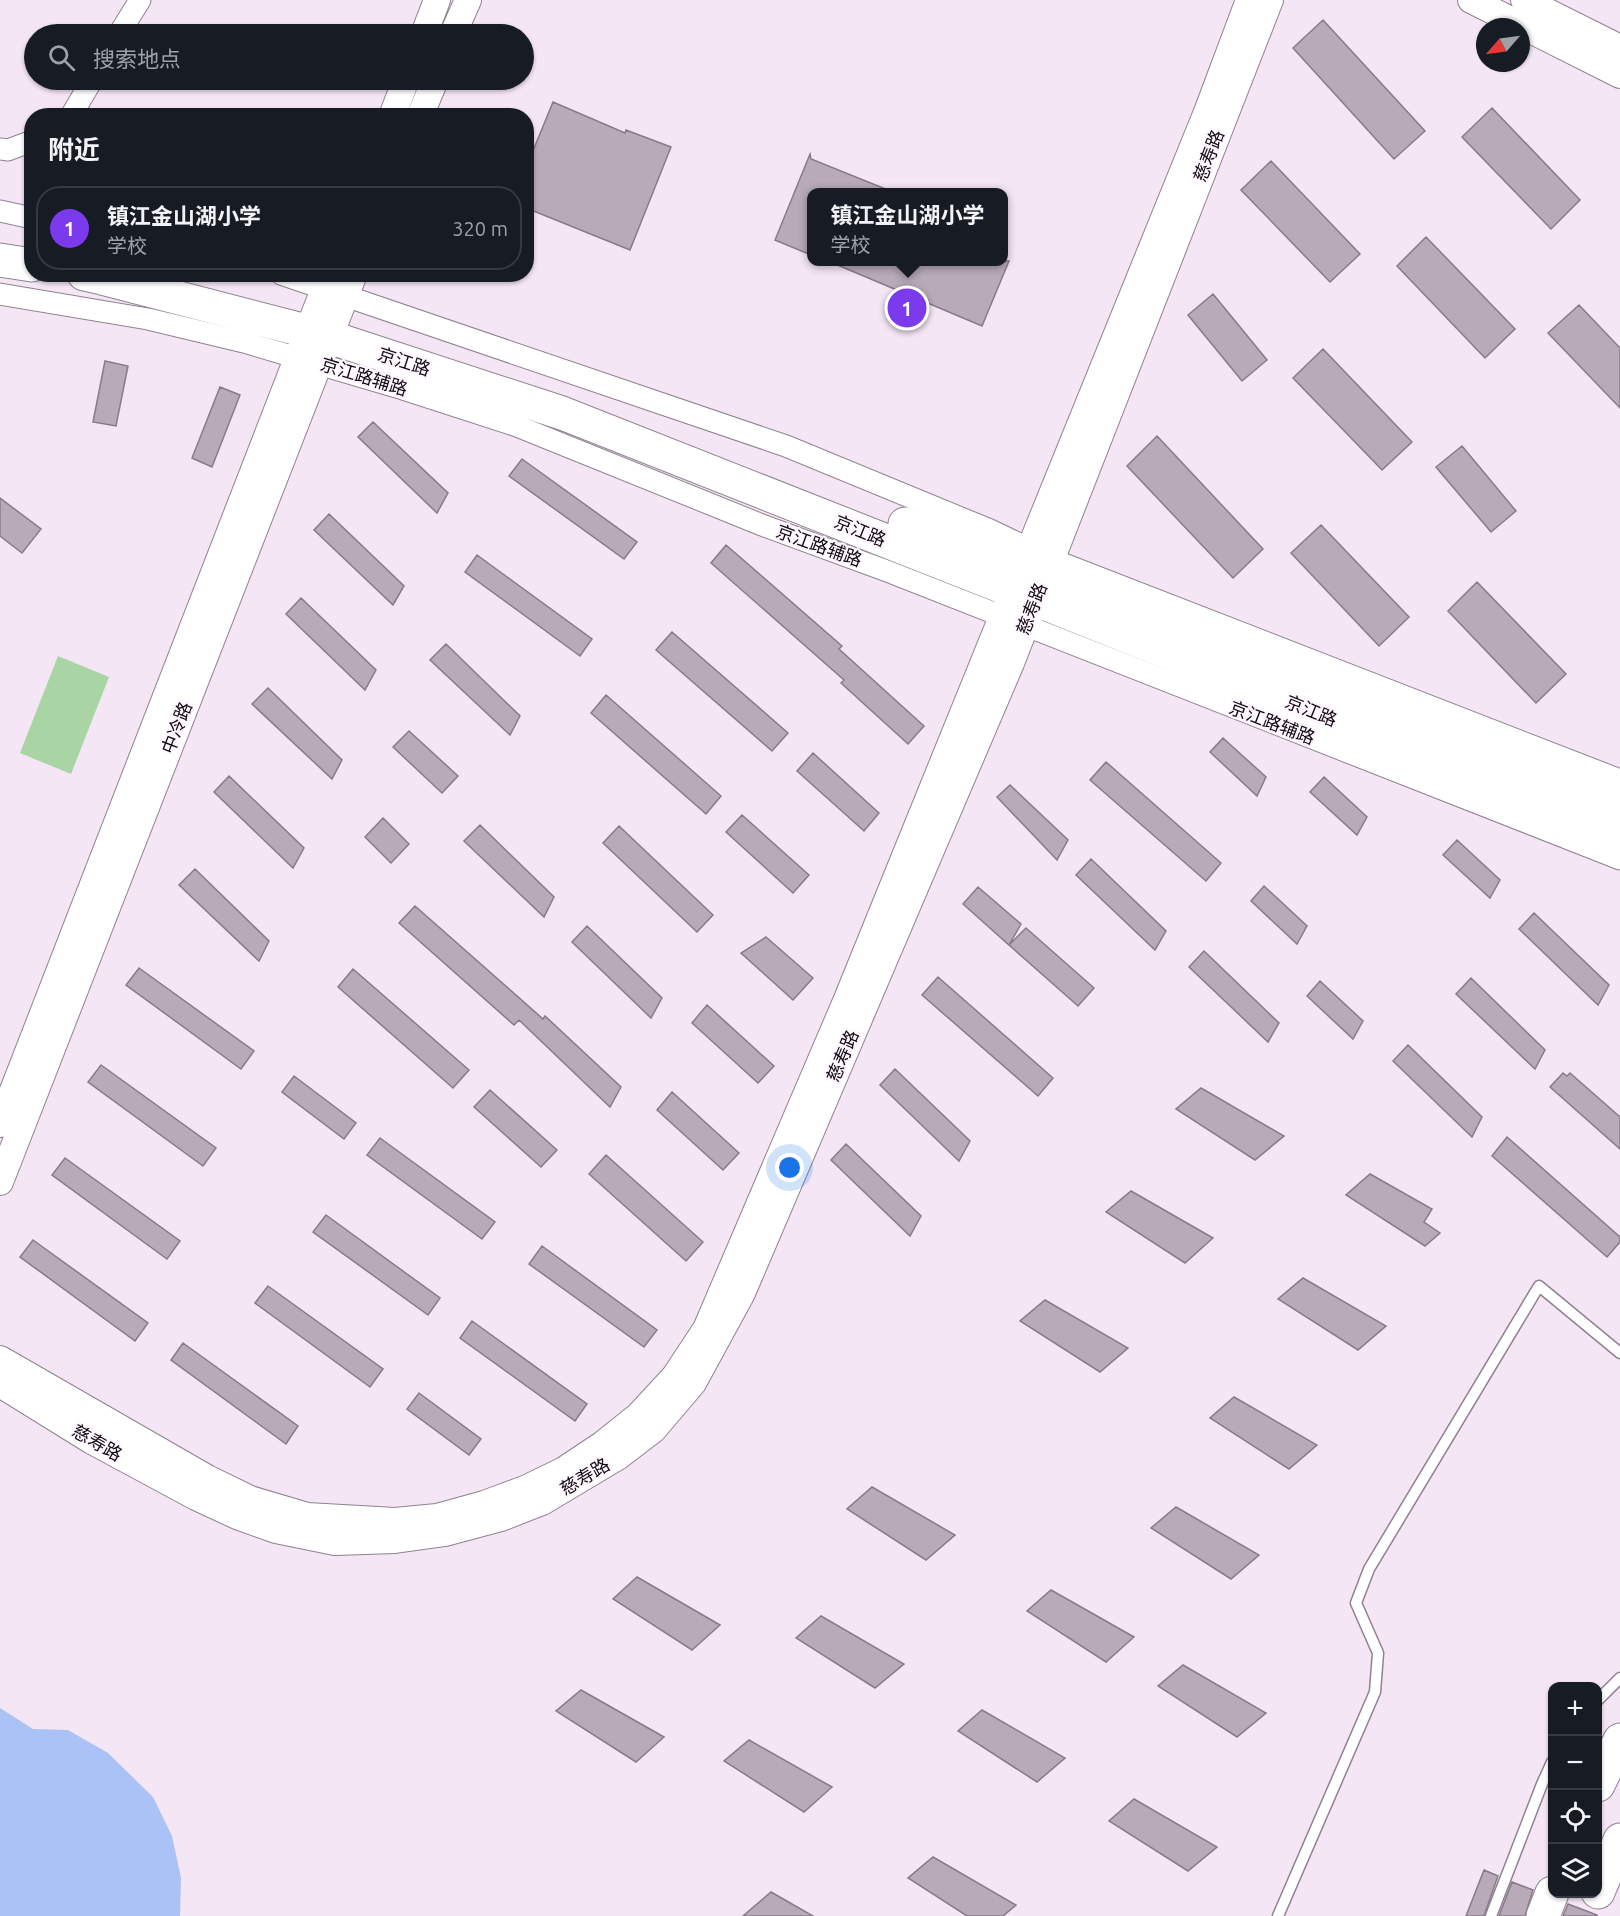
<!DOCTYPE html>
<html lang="zh">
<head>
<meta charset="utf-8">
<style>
  :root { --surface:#171b24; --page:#242831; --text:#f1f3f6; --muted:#9ea1a6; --line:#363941; --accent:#7c3aed }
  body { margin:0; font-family:Ubuntu,"Noto Sans SC",sans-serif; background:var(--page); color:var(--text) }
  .controls { position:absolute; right:18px; bottom:18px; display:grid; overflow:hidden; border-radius:12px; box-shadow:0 2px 4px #0004 }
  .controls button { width:54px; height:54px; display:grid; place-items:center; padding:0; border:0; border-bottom:2px solid var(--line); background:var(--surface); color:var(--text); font:30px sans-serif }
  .compass { position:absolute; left:1476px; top:18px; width:54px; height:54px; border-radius:50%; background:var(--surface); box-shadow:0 2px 4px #0004; rotate:242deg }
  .you { position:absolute; left:790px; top:1168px; width:21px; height:21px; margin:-15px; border:4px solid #fff; border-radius:50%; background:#1a73e8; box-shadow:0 0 0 9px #1a73e833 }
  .badge { display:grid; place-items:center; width:39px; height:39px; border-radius:50%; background:var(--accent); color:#fff; font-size:20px; font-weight:700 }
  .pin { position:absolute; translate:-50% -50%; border:3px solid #fff; box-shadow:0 2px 6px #0006 }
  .popup { position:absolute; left:807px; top:188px; width:201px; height:78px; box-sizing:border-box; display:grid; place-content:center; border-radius:12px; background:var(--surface); filter:drop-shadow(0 2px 4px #0005); font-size:20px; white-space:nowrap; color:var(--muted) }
  .popup b { font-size:22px; color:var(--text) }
  .popup::after { content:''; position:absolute; left:50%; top:100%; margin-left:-12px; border:12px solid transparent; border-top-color:var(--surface) }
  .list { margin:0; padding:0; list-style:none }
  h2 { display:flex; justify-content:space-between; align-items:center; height:78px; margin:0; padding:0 24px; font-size:26px }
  h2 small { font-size:20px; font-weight:400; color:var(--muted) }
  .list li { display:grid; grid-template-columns:39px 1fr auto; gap:18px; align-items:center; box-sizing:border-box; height:84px; margin:0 12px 12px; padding:0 12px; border:2px solid var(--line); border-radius:24px }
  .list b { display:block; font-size:22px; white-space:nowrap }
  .list p { margin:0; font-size:20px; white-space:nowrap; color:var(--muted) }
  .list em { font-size:20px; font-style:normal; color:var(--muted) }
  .icon { flex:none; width:33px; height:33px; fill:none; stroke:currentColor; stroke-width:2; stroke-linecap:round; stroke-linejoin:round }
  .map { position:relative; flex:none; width:1620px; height:1916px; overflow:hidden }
  .search { position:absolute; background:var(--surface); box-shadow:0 2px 4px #0004; left:24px; top:24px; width:510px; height:66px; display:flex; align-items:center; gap:15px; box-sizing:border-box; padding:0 21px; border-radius:33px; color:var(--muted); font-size:22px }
  .panel { position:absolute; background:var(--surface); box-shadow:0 2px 4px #0004; left:24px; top:108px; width:510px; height:174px; border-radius:24px }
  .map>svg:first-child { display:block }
  .green { fill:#a9d4a4 }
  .water { fill:#aac2f5 }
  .building { fill:#b8aab8; stroke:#887b89; stroke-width:1.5 }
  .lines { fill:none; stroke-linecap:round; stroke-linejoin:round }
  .service-casing { stroke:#8f8290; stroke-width:13 }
  .minor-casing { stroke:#8f8290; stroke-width:23 }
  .tertiary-casing { stroke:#8f8290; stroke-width:28 }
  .primary-casing { stroke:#8f8290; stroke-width:35 }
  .service { stroke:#fff; stroke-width:10 }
  .minor { stroke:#fff; stroke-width:21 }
  .tertiary { stroke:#fff; stroke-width:26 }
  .primary { stroke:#fff; stroke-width:33 }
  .labels { text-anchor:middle; stroke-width:4.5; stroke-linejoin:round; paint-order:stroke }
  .street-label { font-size:18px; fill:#0e090e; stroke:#fff6ff }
</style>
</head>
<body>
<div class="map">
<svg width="1620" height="1916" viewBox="0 0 1620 1916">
  <rect width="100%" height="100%" fill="#f5e6f6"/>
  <path class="green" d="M58 656 109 677 71 774 20 753Z"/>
  <path class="water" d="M0 1708 33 1729 68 1730 108 1753 153 1797 172 1836 181 1878 180 1916H0Z"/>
  <path class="building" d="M1323 20 1425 131 1394 159 1293 48Z
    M553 102 625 133 626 130 671 147 630 250 526 208V157L530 158Z
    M1492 108 1580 200 1551 229 1462 137Z
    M810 154 811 159 893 192H811V255L775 240Z
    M1271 161 1360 254 1330 282 1241 190Z
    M1426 237 1515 329 1485 358 1397 266Z
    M828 261H1009L982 326Z
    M1213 294 1267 360 1242 381 1188 315Z
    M1579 305 1620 348V408L1548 333Z
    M1323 349 1412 442 1382 470 1293 378Z
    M105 361 128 366 116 426 93 422Z
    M220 387 240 395 212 467 192 458Z
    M373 422 448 493 437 513 358 437Z
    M1157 436 1263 549 1233 578 1127 466Z
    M1462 446 1516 511 1491 532 1436 467Z
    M522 459 637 542 624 559 509 476Z
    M0 498 41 529 22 553 0 536Z
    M329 514 404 586 393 605 314 530Z
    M1321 525 1409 617 1379 646 1291 553Z
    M726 545 842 646 839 649 924 726 908 744 841 683 844 680 711 563Z
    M477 555 592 639 580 656 465 572Z
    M1477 582 1566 674 1536 703 1448 611Z
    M301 598 376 670 365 690 286 614Z
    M672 632 788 733 772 751 656 650Z
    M446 644 520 716 510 735 430 660Z
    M268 688 342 760 332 779 252 704Z
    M606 695 721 796 706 814 591 713Z
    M409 731 458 776 442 793 393 747Z
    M1223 738 1266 777 1257 796 1210 752Z
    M813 753 879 813 864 831 797 771Z
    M1106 762 1221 863 1206 881 1090 780Z
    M229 776 304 848 293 868 214 792Z
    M1324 777 1367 817 1357 835 1310 792Z
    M1010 785 1068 840 1057 860 997 797Z
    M742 815 809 875 793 893 726 832Z
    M383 818 409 844 391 863 365 837Z
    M480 825 554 897 544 917 464 841Z
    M619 826 713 915 697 932 603 843Z
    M1457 840 1500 880 1490 898 1443 855Z
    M1091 859 1166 931 1155 950 1076 875Z
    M195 869 269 941 259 961 179 885Z
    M1264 886 1307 926 1297 944 1251 901Z
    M978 887 1021 924 1009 945 963 904Z
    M415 906 543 1019 545 1016 621 1087 610 1107 519 1020 514 1025 399 923Z
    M1534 913 1609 985 1598 1005 1519 929Z
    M587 926 662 998 651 1018 572 942Z
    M1026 928 1094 988 1078 1006 1009 945Z
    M766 937 813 978 793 1000 741 953Z
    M1204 951 1279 1023 1268 1042 1189 967Z
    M139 968 254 1051 241 1069 126 985Z
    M353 969 469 1070 453 1088 338 987Z
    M938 977 1053 1078 1038 1096 922 995Z
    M1471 978 1545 1050 1535 1069 1456 994Z
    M1320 981 1363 1021 1353 1039 1307 996Z
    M707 1005 774 1066 758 1083 692 1023Z
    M1408 1045 1482 1117 1472 1137 1393 1061Z
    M101 1065 216 1148 203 1166 88 1082Z
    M895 1069 970 1141 959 1161 880 1085Z
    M1563 1073 1567 1076 1570 1073 1620 1117V1149L1550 1087Z
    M294 1076 356 1123 344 1139 282 1092Z
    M1201 1088 1284 1136 1255 1160 1176 1109Z
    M490 1090 557 1150 541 1167 474 1107Z
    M672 1092 739 1153 723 1170 657 1110Z
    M1507 1137 1620 1237V1242L1607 1257 1492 1156Z
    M380 1138 495 1222 482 1239 367 1155Z
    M846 1144 921 1216 910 1236 831 1160Z
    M606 1155 703 1242 686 1261 589 1174Z
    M65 1158 180 1241 167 1259 52 1175Z
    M1370 1174 1432 1209 1424 1222 1440 1233 1425 1246 1346 1195Z
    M1131 1191 1213 1238 1185 1263 1106 1212Z
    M326 1215 440 1298 428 1315 313 1232Z
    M33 1240 148 1323 135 1341 20 1257Z
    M542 1246 657 1330 644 1347 529 1264Z
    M1303 1278 1386 1326 1358 1350 1278 1299Z
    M268 1286 383 1369 370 1387 255 1303Z
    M1045 1300 1128 1348 1100 1372 1020 1321Z
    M472 1321 587 1404 575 1421 460 1338Z
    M183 1343 298 1426 286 1444 171 1360Z
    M419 1393 481 1439 469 1455 407 1409Z
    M1234 1397 1317 1445 1289 1469 1210 1418Z
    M872 1487 955 1535 926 1560 847 1509Z
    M1176 1507 1259 1555 1231 1579 1151 1528Z
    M637 1577 720 1625 692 1650 613 1599Z
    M1051 1590 1134 1637 1106 1662 1027 1611Z
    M821 1616 904 1664 875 1688 796 1638Z
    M1183 1665 1266 1713 1237 1737 1158 1686Z
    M581 1690 664 1737 636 1762 556 1711Z
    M982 1710 1065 1758 1037 1782 958 1731Z
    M749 1740 832 1787 804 1812 724 1761Z
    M1134 1799 1217 1847 1188 1871 1109 1821Z
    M933 1857 1016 1905 1003 1916H967L908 1878Z
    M1484 1870 1498 1876 1484 1916H1466Z
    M1512 1882 1533 1890 1525 1916H1499Z
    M771 1892 813 1916H743Z
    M1568 1904 1597 1915V1916H1563Z"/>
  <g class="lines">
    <defs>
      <path id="service" d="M1598 1700 1620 1678
        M1278 1916 1375 1692 1378 1653 1356 1603 1369 1569 1539 1286 1620 1353
        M1491 1916 1542 1784 1552 1762"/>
      <path id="minor" d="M119 34 140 0
        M71 116 92 80
        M0 149 8 150 32 141
        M0 211 32 218
        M281 274 786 446 990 530 1051 559 1620 780
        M0 294 148 319 244 342 403 389 517 426 762 525 887 571 1620 859"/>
      <path id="tertiary" d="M1471 0 1620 75
        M1524 0 1620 48
        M424 34 437 0
        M453 34 468 0
        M392 116 406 80
        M420 116 435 80
        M0 1124 330 274
        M0 1182 354 274
        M0 1359 207 1478 250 1499 307 1516 395 1521 437 1517 484 1504 527 1488 564 1470 603 1444 638 1416 675 1376 706 1329 847 999 1207 112 1249 0
        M0 1384 92 1441 196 1497 237 1516 276 1530 335 1542 395 1540 445 1533 501 1518 542 1502 619 1456 653 1430 693 1383 742 1293 1011 663 1270 0"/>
      <path id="primary" d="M0 260 32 265
        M84 274 102 278 329 337 562 413 1036 600 1620 834
        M905 524 1620 800
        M1598 1785 1620 1740
        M1598 1892 1620 1840
        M1543 1916 1552 1893"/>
    </defs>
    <use href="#service" class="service-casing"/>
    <use href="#minor" class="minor-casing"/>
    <use href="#tertiary" class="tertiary-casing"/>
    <use href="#primary" class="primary-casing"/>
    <use href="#service" class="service"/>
    <use href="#minor" class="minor"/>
    <use href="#tertiary" class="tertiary"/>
    <use href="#primary" class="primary"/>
  </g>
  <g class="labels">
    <g class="street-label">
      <text transform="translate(1209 156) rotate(-69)" y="6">慈寿路</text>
      <text transform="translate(404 362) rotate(18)" y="6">京江路</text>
      <text transform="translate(364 377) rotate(17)" y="6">京江路辅路</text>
      <text transform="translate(860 531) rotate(22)" y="6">京江路</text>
      <text transform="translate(819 546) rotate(20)" y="6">京江路辅路</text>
      <text transform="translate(1032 609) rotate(-69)" y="6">慈寿路</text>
      <text transform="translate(1311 711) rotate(22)" y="6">京江路</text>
      <text transform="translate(1272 723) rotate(21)" y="6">京江路辅路</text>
      <text transform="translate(177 728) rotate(-69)" y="6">中冷路</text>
      <text transform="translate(843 1056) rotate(-67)" y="6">慈寿路</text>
      <text transform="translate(97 1443) rotate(30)" y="6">慈寿路</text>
      <text transform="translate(585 1477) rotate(-31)" y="6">慈寿路</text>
    </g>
  </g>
</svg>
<div class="controls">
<button>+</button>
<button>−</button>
<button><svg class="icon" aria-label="locate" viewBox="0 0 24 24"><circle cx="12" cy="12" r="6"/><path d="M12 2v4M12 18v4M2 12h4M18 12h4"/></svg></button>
<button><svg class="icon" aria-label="layers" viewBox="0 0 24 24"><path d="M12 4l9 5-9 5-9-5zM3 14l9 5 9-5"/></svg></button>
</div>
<svg class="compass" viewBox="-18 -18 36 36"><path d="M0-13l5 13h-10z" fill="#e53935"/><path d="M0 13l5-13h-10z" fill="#9ea1a6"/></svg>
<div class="you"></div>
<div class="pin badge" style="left:907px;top:308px">1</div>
<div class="popup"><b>镇江金山湖小学</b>学校</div>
<div class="search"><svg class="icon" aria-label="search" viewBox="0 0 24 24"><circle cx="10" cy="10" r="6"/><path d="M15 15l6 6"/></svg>搜索地点</div>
<section class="panel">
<h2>附近<small></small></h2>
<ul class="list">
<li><span class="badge">1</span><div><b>镇江金山湖小学</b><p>学校</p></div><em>320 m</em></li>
</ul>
</section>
</div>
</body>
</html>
